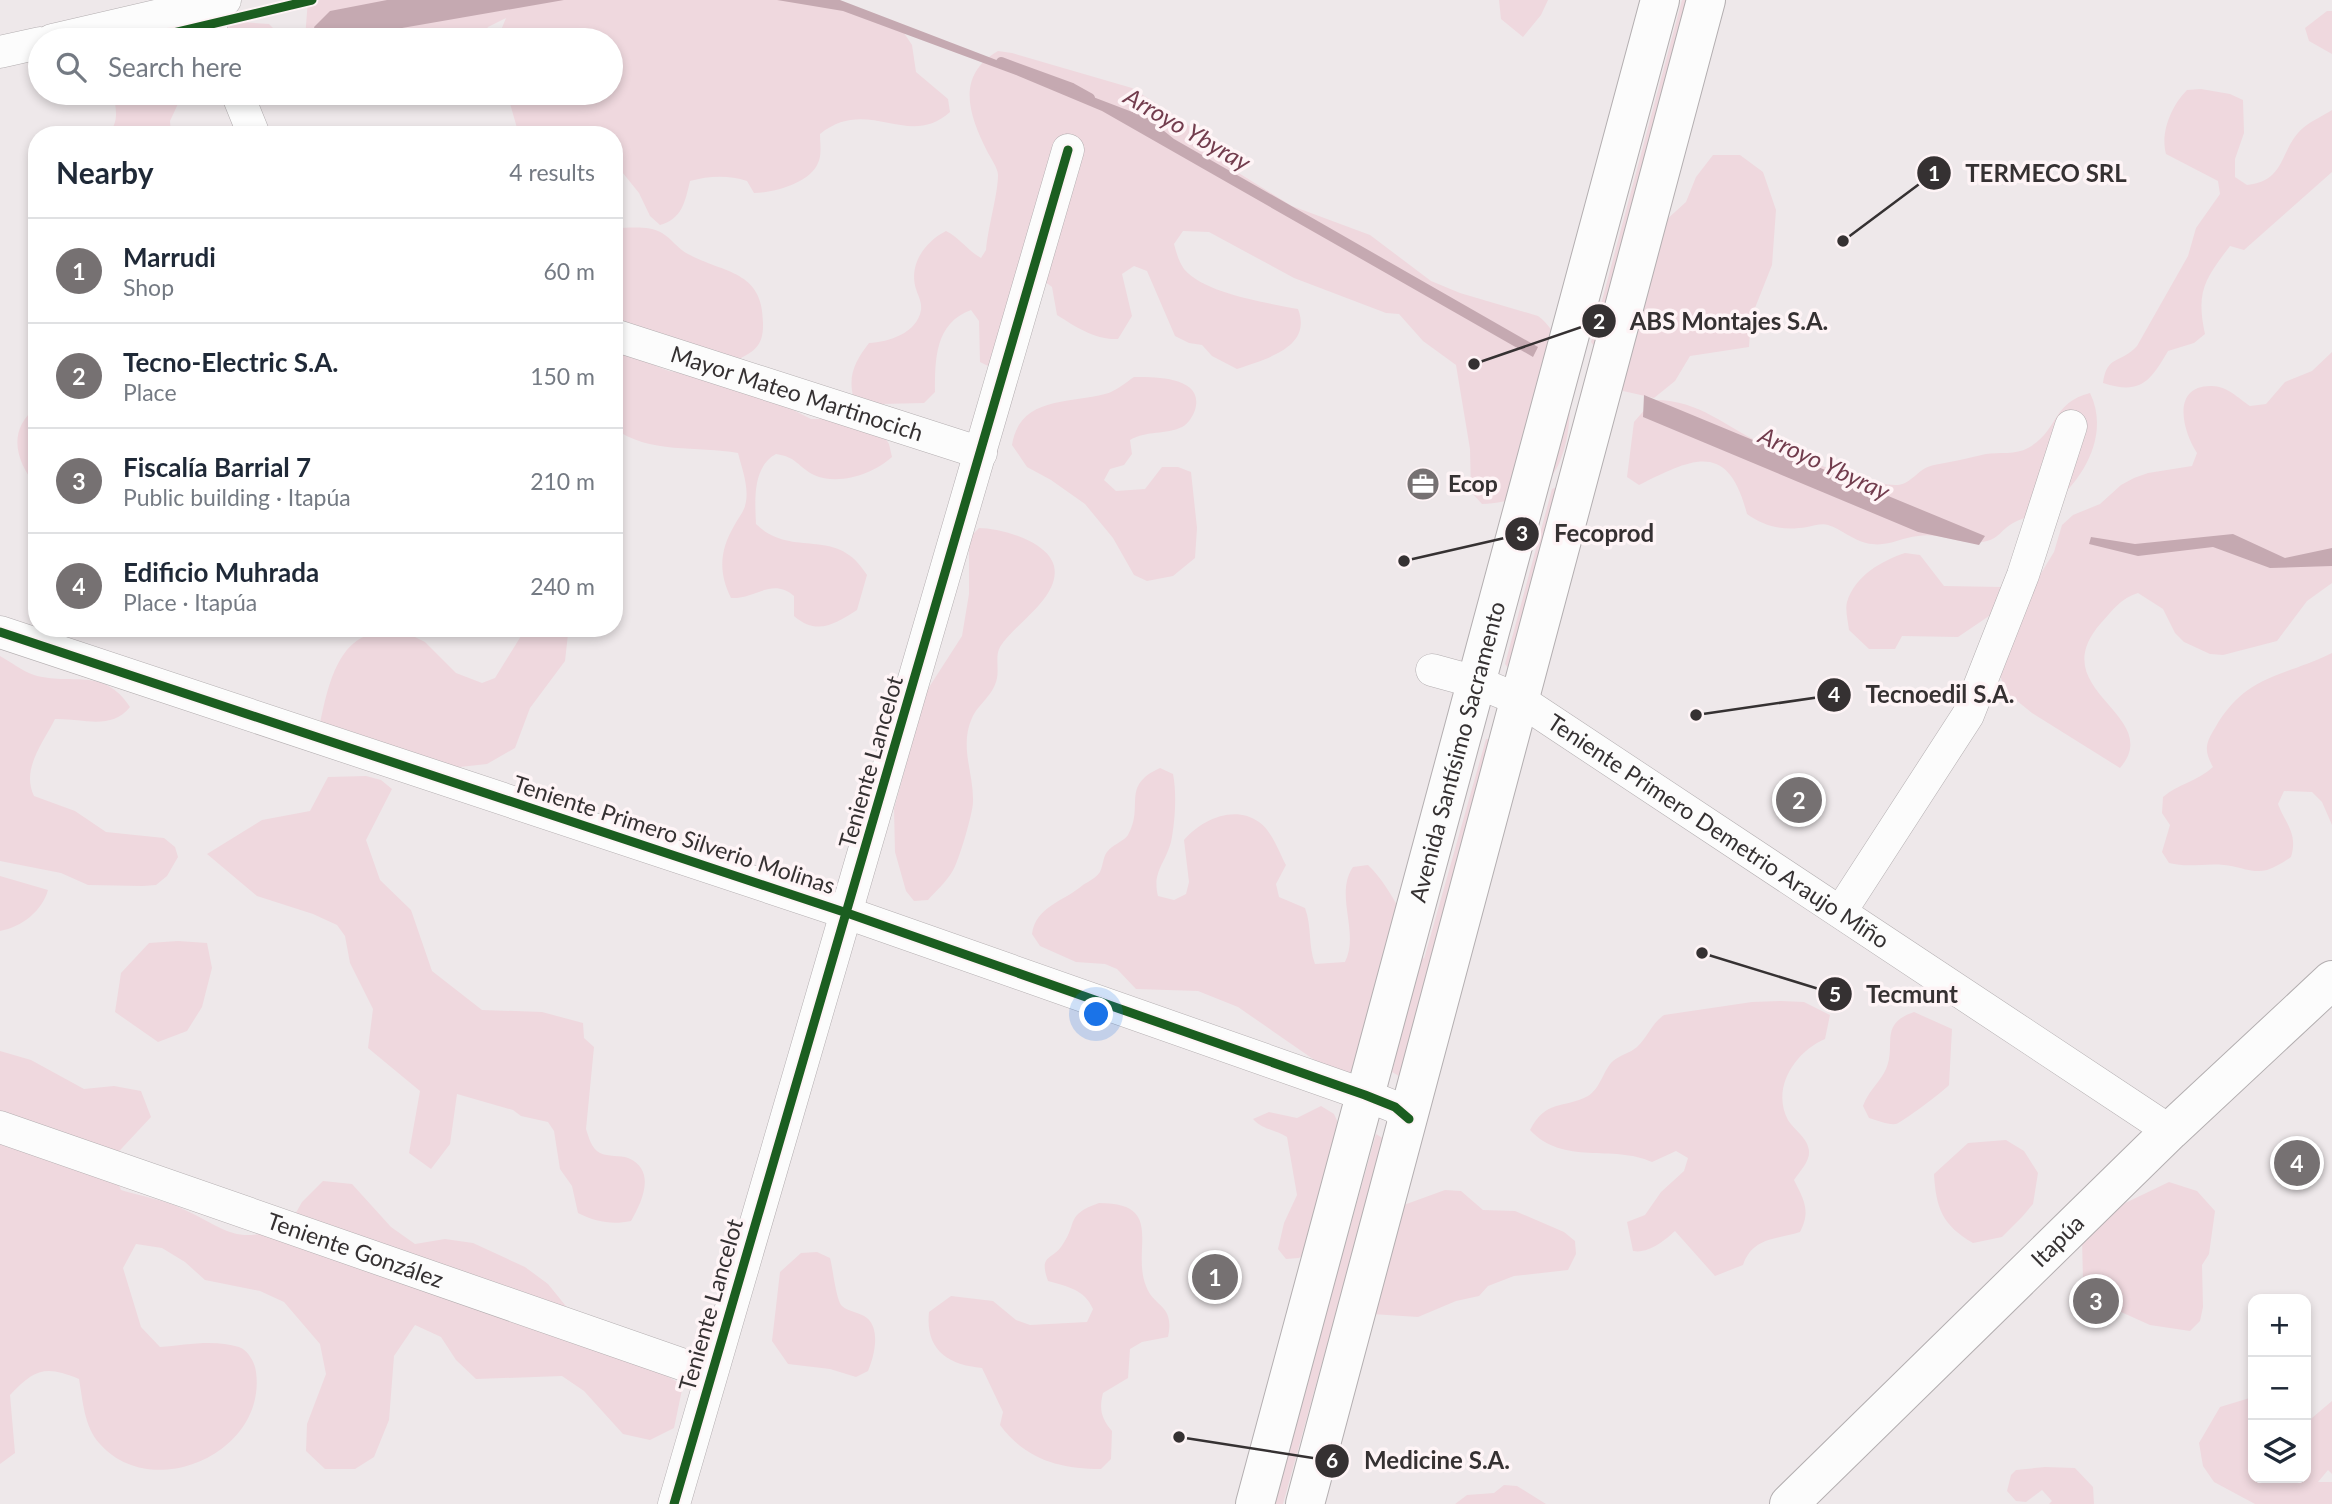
<!DOCTYPE html>
<html lang="en">
<head>
<meta charset="utf-8">
<style>
  :root { --surface:#fff; --page:#f2f2f3; --text:#1f2937; --muted:#747a83; --line:#e0e1e3; --accent:#767172 }
  body { margin:0; font-family:Lato,sans-serif; background:var(--page); color:var(--text) }
  .controls { position:absolute; right:21px; bottom:21px; display:grid; overflow:hidden; border-radius:14px; box-shadow:0 4px 10px #0003 }
  .controls button { width:63px; height:63px; display:grid; place-items:center; padding:0; border:0; border-bottom:2px solid var(--line); background:var(--surface); color:var(--text); font:35px sans-serif }
  .you { position:absolute; left:1097px; top:1015px; width:24px; height:24px; margin:-18px; border:5px solid #fff; border-radius:50%; background:#1a73e8; box-shadow:0 0 0 10px #1a73e833 }
  .badge { display:grid; place-items:center; width:46px; height:46px; border-radius:50%; background:var(--accent); color:#fff; font-size:23px; font-weight:700 }
  .pin { position:absolute; translate:-50% -50%; border:4px solid #fff; box-shadow:0 2px 7px #0006 }
  .list { margin:0; padding:0; list-style:none }
  h2 { display:flex; justify-content:space-between; align-items:center; height:91px; margin:0; padding:0 28px; font-size:30px }
  h2 small { font-size:23px; font-weight:400; color:var(--muted) }
  .list li { display:grid; grid-template-columns:46px 1fr auto; gap:21px; align-items:center; box-sizing:border-box; height:105px; padding:0 28px; border-top:2px solid var(--line) }
  .list b { display:block; font-size:26px; white-space:nowrap }
  .list p { margin:0; font-size:23px; white-space:nowrap; color:var(--muted) }
  .list em { font-size:23px; font-style:normal; color:var(--muted) }
  .icon { flex:none; width:38px; height:38px; fill:none; stroke:currentColor; stroke-width:2; stroke-linecap:round; stroke-linejoin:round }
  .map { position:relative; flex:none; width:2332px; height:1504px; overflow:hidden }
  .search { position:absolute; background:var(--surface); box-shadow:0 4px 10px #0003; left:28px; top:28px; width:595px; height:77px; display:flex; align-items:center; gap:18px; box-sizing:border-box; padding:0 24px; border-radius:38px; color:var(--muted); font-size:26px }
  .panel { position:absolute; background:var(--surface); box-shadow:0 4px 10px #0003; left:28px; top:126px; width:595px; height:511px; border-radius:28px }
  .map>svg:first-child { display:block }
  .green { fill:#efd8de }
  .water { fill:#c5a9b1 }
  .lines { fill:none; stroke-linecap:round; stroke-linejoin:round }
  .stream { stroke:#c5a9b1; stroke-width:10 }
  .minor-casing { stroke:#b3aeb0; stroke-width:33 }
  .tertiary-casing { stroke:#b3aeb0; stroke-width:40 }
  .primary-casing { stroke:#b3aeb0; stroke-width:40 }
  .minor { stroke:#fcfcfc; stroke-width:32 }
  .tertiary { stroke:#fcfcfc; stroke-width:38 }
  .primary { stroke:#fcfcfc; stroke-width:38 }
  .cycleway-casing { stroke:#fef4f6; stroke-width:13 }
  .cycleway { stroke:#1b5e20; stroke-width:9 }
  .labels { text-anchor:middle; stroke-width:7; stroke-linejoin:round; paint-order:stroke }
  .street-label { font-size:23px; fill:#353132; stroke:#fef4f6 }
  .poi-label { font-size:23px; font-weight:bold; fill:#353132; stroke:#fef4f6; text-anchor:start }
  .water-label { font-size:24px; font-style:italic; fill:#723c4d; stroke:#fef4f6 }
  .leader { fill:none; stroke:#353132; stroke-width:2.5 }
  .callout-dot { fill:#353132; stroke:#fef4f6; stroke-width:2.5 }
  .mark-label { font-size:21px; text-anchor:middle; font-weight:bold; fill:#fff }
  .callout-label { font-size:24px; text-anchor:middle; font-weight:bold; fill:#353132; stroke:#fef4f6; stroke-width:7; stroke-linejoin:round; paint-order:stroke }
</style>
</head>
<body>
<div class="map">
<svg width="2332" height="1504" viewBox="0 0 2332 1504">
  <rect width="100%" height="100%" fill="#eee8ea"/>
  <path class="green" d="M308 0H806L853 9 904 33 912 45 916 72 948 99 950 112C908 150 868 95 820 134 820 143 822 155 818 163 810 183 773 193 754 193L747 181C728 175 709 176 690 181 685 202 682 219 660 225L650 216 639 193 614 162V135H598L588 127H574L570 135H519L507 93H611V40H497L506 18 488 27 480 40H308L305 38Z
    M1499 0H1548L1541 15 1523 37 1501 19Z
    M1682 0H1692L1594 346 1591 342Z
    M2327 11H2332V54L2309 41 2305 28Z
    M201 13 228 21 269 24 278 33 277 40H100L122 30 163 31 174 22Z
    M998 51 1012 53 1132 88 1186 123 1237 172 1292 206 1370 235 1431 281 1460 293 1538 316C1577 343 1579 442 1551 477 1536 496 1504 503 1482 504L1471 492 1470 449 1456 365 1423 341 1399 314 1386 313 1294 278 1209 232 1183 231 1174 244C1176 252 1179 262 1184 269 1205 294 1268 303 1298 309 1313 348 1265 359 1237 369L1212 356 1202 345 1189 343 1175 336 1147 271 1134 266 1122 274 1132 316 1118 339C1095 340 1076 327 1057 315L1052 287 1040 278 992 368 980 362 979 321 971 310C935 323 935 359 935 392L924 403 881 404 853 396C848 374 856 360 869 343 889 342 917 333 921 310 922 301 918 296 916 289 908 264 926 241 946 231 960 238 967 250 981 258L986 250C988 227 998 194 998 175 998 168 990 157 987 151 969 115 955 76 998 51Z
    M2201 89 2230 94 2243 100 2244 133 2235 159V177L2247 185C2287 181 2279 149 2303 128 2311 121 2323 116 2332 110V172L2244 250 2230 246C2204 280 2196 292 2205 334L2194 343 2168 351C2150 382 2140 395 2103 383 2107 354 2121 364 2137 346L2188 256 2196 228 2220 194 2218 181 2166 154C2160 132 2172 105 2187 90Z
    M101 93H183L170 121 171 135H106C117 126 117 116 115 103Z
    M1713 155H1740L1763 172 1776 210 1772 265 1751 318 1749 347 1690 356 1675 381 1654 398 1623 391 1612 367 1665 221 1686 202 1696 177Z
    M614 228C630 228 649 225 662 233 672 239 678 249 688 254 725 274 764 270 763 325 763 343 757 350 741 358L647 356 656 366 669 371 713 378 758 392 811 419H841L881 431 889 444 892 457C873 474 839 486 814 475 798 467 797 457 776 454 752 467 755 501 756 524 793 560 836 524 867 575L857 610C835 624 817 636 794 616V596C772 577 756 599 731 598 718 572 720 550 734 526 737 520 743 513 745 506 750 489 742 469 738 453 699 446 647 454 614 428Z
    M2332 352V583L2307 601 2277 641 2223 655 2210 654 2184 642 2175 633 2163 609 2138 593C2121 598 2113 610 2101 623 2041 691 2166 714 2120 768L2032 713 2006 692 1997 667 2032 588 2054 552 2062 525 2073 515 2100 504 2121 485 2134 478 2148 473 2192 466 2197 453C2183 432 2170 385 2212 386 2227 386 2238 398 2250 406L2266 404 2285 382 2312 371Z
    M1134 377C1154 377 1205 376 1195 410 1193 416 1188 424 1182 427 1166 435 1147 430 1130 440L1132 454 1124 465 1110 469 1104 480 1116 491 1145 489 1162 467H1178L1191 472 1197 528 1195 558 1173 576 1147 581 1134 575 1113 538 1085 504 1051 480 1027 467 1012 445C1020 396 1068 404 1105 394 1115 392 1125 383 1134 377Z
    M2090 393C2110 434 2084 480 2051 505 2040 513 2025 517 2013 523 2003 528 1998 539 1987 541 1962 547 1941 532 1918 536 1899 538 1887 548 1866 543 1853 540 1841 529 1828 525 1822 523 1813 526 1807 527 1784 531 1765 527 1747 514 1728 440 1693 458 1639 485L1627 477 1634 422 1653 400C1699 399 1725 427 1765 445 1795 458 1830 469 1861 477 1872 480 1886 486 1898 485 1913 483 1918 468 1934 465 1952 462 1968 458 1986 454 1999 452 2016 455 2028 448 2059 431 2051 403 2090 393Z
    M37 407V487C15 461 7 429 37 407Z
    M1557 487 1509 669 1505 664 1552 489Z
    M979 528C1000 528 1048 541 1054 566 1061 597 1015 623 1000 647 995 656 999 668 997 678 994 695 978 704 972 718 959 747 974 773 973 802 973 813 958 864 952 872 946 882 936 891 928 900L914 901 906 891 895 852 894 809 926 692 962 636 969 594V538Z
    M1905 553 1920 555 1944 586 2001 587 1992 614 1958 637 1902 636 1895 649H1869L1849 630C1848 621 1845 610 1847 602 1855 576 1881 561 1905 553Z
    M526 628H563L568 634 565 661 530 708 515 748 487 764 432 770 320 724C327 691 337 635 380 633 392 632 402 639 413 636L425 642 456 673 482 683 495 678Z
    M2332 653V825L2322 802 2312 792 2284 791 2278 804C2286 825 2298 833 2291 857 2284 862 2276 867 2267 870 2253 874 2238 866 2224 865 2205 863 2188 868 2169 863L2162 852 2170 825 2162 813 2163 797C2178 784 2198 781 2213 767 2204 751 2205 744 2215 728 2246 674 2281 678 2332 653Z
    M0 656C11 662 22 671 34 675 70 686 104 666 130 707 111 731 82 718 55 719 43 743 21 769 34 796L75 811 106 832 164 838 175 847 178 857 167 876 156 885 143 886 88 885 61 873 0 861Z
    M1486 739H1491L1399 1076 1392 1072 1395 1061 1365 1095 1238 1007 1198 991 1136 989 1117 969 1105 964 1076 962 1040 946 1032 934C1036 906 1063 902 1083 885 1089 881 1096 878 1100 872 1103 866 1103 857 1107 852 1113 844 1123 842 1128 835 1145 806 1120 786 1160 768L1173 774C1177 794 1175 823 1171 842 1165 864 1152 872 1158 896L1174 900 1186 894 1189 882 1184 840C1201 820 1234 804 1259 822 1272 831 1279 852 1286 865L1276 884 1279 897 1305 908C1312 927 1308 945 1315 964L1345 962C1360 932 1334 895 1353 867L1368 865C1394 890 1407 928 1424 959Z
    M366 776 381 780 392 789 366 840 380 880 411 910 432 971 482 1010 542 1012 583 1023 584 1038 594 1047 586 1129C589 1138 591 1148 600 1153 608 1157 620 1155 628 1158 657 1170 642 1202 631 1221 612 1225 596 1222 578 1213L572 1186 560 1169 554 1131 548 1122 521 1116 513 1110 457 1094 450 1144 431 1169 409 1153 420 1091 368 1048 373 1009 350 963 345 936 337 925 313 914 257 896 207 854 262 820 310 811 328 777Z
    M0 876 48 890C42 911 22 927 0 931Z
    M178 941 207 943 212 968 202 1007 187 1031 158 1042 115 1012 121 973 149 943Z
    M1781 1001 1804 1002 1830 1015 1825 1039C1795 1052 1771 1088 1788 1120 1795 1131 1808 1138 1809 1151 1810 1161 1800 1171 1794 1180 1804 1200 1811 1211 1800 1232 1775 1240 1753 1237 1743 1265L1715 1276 1675 1231C1665 1240 1649 1254 1633 1251L1627 1222 1645 1215 1661 1192 1684 1171 1688 1158 1676 1151 1652 1162C1613 1144 1563 1166 1530 1130 1546 1099 1563 1109 1588 1096 1601 1088 1603 1070 1613 1061 1620 1055 1630 1053 1637 1047 1648 1037 1651 1024 1664 1015L1752 1002Z
    M1914 1012 1952 1029 1949 1085C1944 1091 1901 1123 1896 1124 1888 1125 1876 1120 1869 1118L1863 1106C1868 1092 1877 1085 1884 1073 1899 1047 1876 1025 1914 1012Z
    M0 1051 31 1060 84 1089 114 1086 141 1091 151 1117 109 1162 121 1190C141 1196 164 1200 183 1209 230 1231 236 1246 289 1225L302 1202 323 1181 352 1184 391 1227 415 1244 445 1239 473 1243 525 1267 548 1284 586 1331 683 1385 674 1428 650 1440 623 1434 584 1391 562 1376 476 1379 456 1360 441 1337 415 1325 394 1356 389 1420 374 1457 355 1469H325L306 1451 307 1424 326 1374 320 1344 284 1302 260 1291 205 1280 185 1262 162 1248 136 1244 123 1268 141 1327 160 1347C185 1345 214 1339 239 1347 249 1351 255 1363 256 1372 267 1453 152 1503 100 1444 84 1427 83 1401 79 1379 45 1365 35 1369 10 1395L15 1453 0 1464Z
    M1321 1106 1334 1114 1340 1127 1310 1250 1299 1258 1286 1259 1278 1249 1284 1223 1297 1195 1287 1137C1274 1129 1263 1130 1253 1119L1269 1112 1297 1118Z
    M1376 1134 1384 1139 1283 1504H1273Z
    M2006 1140 2024 1151 2038 1173 2033 1204 2022 1217 2002 1237 1973 1243C1942 1225 1936 1208 1934 1174L1968 1143Z
    M2169 1182 2197 1191 2215 1211 2209 1254 2202 1265 2203 1307 2200 1321 2190 1331 2150 1325 2101 1303 2083 1280 2082 1240 2094 1218Z
    M1445 1190 1461 1191 1483 1210 1515 1211 1564 1232 1575 1241 1576 1254 1568 1270 1514 1276 1488 1286 1479 1296 1456 1301 1418 1317 1372 1314 1401 1206Z
    M1099 1203C1166 1203 1131 1249 1146 1286 1154 1308 1175 1304 1168 1337L1142 1342 1130 1349 1128 1378 1103 1393C1099 1409 1101 1418 1112 1431L1111 1459 1101 1469C1060 1469 1026 1460 1000 1425L1003 1412 982 1368C947 1365 925 1349 929 1312L951 1296 993 1301 1016 1320 1030 1325 1087 1322 1093 1309C1084 1289 1068 1287 1048 1281 1038 1253 1053 1261 1063 1244 1078 1222 1065 1215 1099 1203Z
    M817 1252 830 1258C833 1269 836 1300 842 1306 848 1312 860 1312 867 1318 881 1330 874 1357 868 1371L856 1377 830 1369 788 1364 772 1341 780 1272 801 1253Z
    M2253 1397V1478H2306V1423L2332 1401V1474L2328 1470 2318 1482H2332V1504H2255L2214 1482 2203 1466 2199 1443 2220 1407Z
    M2045 1467 2075 1468 2093 1487 2094 1504H2049L2052 1501 2042 1490 2026 1502 2016 1501 2007 1491 2011 1475 2016 1470Z
    M1504 1485 1517 1486 1546 1504H1455L1467 1495 1494 1493Z"/>
  <path class="water" d="M387 0H564L333 40 318 38 314 27 330 11Z
    M777 0H840L1148 118 1174 139 1538 347 1533 357 1102 111 1016 75 843 11Z
    M1644 395 1985 536 1979 545 1918 532 1643 417Z
    M2233 534 2285 558 2332 548V566L2270 568 2213 547 2138 556 2089 544 2091 537 2135 544Z"/>
  <g class="lines">
    <path class="stream" d="M1001 62 1072 88 1090 98"/>
    <defs>
      <g id="minor">
        <path d="M201 5 215 40"/>
        <path d="M52 40 225 0"/>
        <path d="M0 52 40 43"/>
        <path d="M237 93 254 135"/>
        <path id="s1" d="M614 335 981 453"/>
        <path d="M0 632 847 913 1365 1095 1395 1107 1409 1119"/>
        <path id="s2" d="M1432 670 1476 682 1520 700 2170 1131"/>
        <path d="M1841 911 1968 715 2023 575 2071 426"/>
        <path id="s3" d="M0 1127 710 1374"/>
        <path d="M674 1504 1068 150"/>
      </g>
      <g id="tertiary">
        <path id="s4" d="M1789 1504 2170 1131 2332 980"/>
      </g>
      <g id="primary">
        <path id="s5" d="M1255 1504 1660 0"/>
        <path d="M1305 1504 1706 0"/>
      </g>
    </defs>
    <use href="#minor" class="minor-casing"/>
    <use href="#tertiary" class="tertiary-casing"/>
    <use href="#primary" class="primary-casing"/>
    <use href="#minor" class="minor"/>
    <use href="#tertiary" class="tertiary"/>
    <use href="#primary" class="primary"/>
    <defs>
      <path id="cycleway" d="M144 40 312 0
        M0 632 847 913 1365 1095 1395 1107 1409 1119
        M674 1504 1068 150"/>
    </defs>
    <use href="#cycleway" class="cycleway-casing"/>
    <use href="#cycleway" class="cycleway"/>
  </g>
  <defs>
    <symbol id="office-disc" viewBox="-11 -11 22 22"><circle r="9.5" fill="#767172" stroke="#fef4f6"/><path d="M-6-3h4V-5.5h4V-3h4V5H-6ZM-1-4.5V-3h2v-1.5ZM-6 0V1H6V0Z" fill="#fff"/></symbol>
  </defs>
  <g fill-rule="evenodd">
    <use href="#office-disc" x="1404" y="465" width="38" height="38"/>
  </g>
  <g class="labels">
    <g class="street-label">
      <text dy="8" stroke="none"><textPath href="#s1" startOffset="192">Mayor Mateo Martinocich</textPath></text>
      <text dy="8" stroke="none"><textPath href="#s5" startOffset="779">Avenida Santísimo Sacramento</textPath></text>
      <text transform="translate(871 762) rotate(-74)" y="8">Teniente Lancelot</text>
      <text dy="8" stroke="none"><textPath href="#s2" startOffset="331">Teniente Primero Demetrio Araujo Miño</textPath></text>
      <text transform="translate(674 835) rotate(18)" y="8">Teniente Primero Silverio Molinas</text>
      <text dy="8" stroke="none"><textPath href="#s4" startOffset="376">Itapúa</textPath></text>
      <text dy="8" stroke="none"><textPath href="#s3" startOffset="376">Teniente González</textPath></text>
      <text transform="translate(711 1305) rotate(-74)" y="8">Teniente Lancelot</text>
    </g>
    <g class="poi-label">
      <text x="1448" y="492">Ecop</text>
    </g>
    <g class="water-label">
      <text transform="translate(1187 130) rotate(30)" y="8">Arroyo Ybyray</text>
      <text transform="translate(1824 464) rotate(25)" y="8">Arroyo Ybyray</text>
    </g>
  </g>
  <path class="leader" d="M1843 241L1934 173M1474 364L1599 321M1404 561L1522 534M1696 715L1834 695M1702 953L1835 994M1179 1437L1332 1461"/>
  <g class="callout-dot">
    <circle cx="1843" cy="241" r="7"/>
    <circle cx="1474" cy="364" r="7"/>
    <circle cx="1404" cy="561" r="7"/>
    <circle cx="1696" cy="715" r="7"/>
    <circle cx="1702" cy="953" r="7"/>
    <circle cx="1179" cy="1437" r="7"/>
    <circle cx="1934" cy="173" r="18"/>
    <circle cx="1599" cy="321" r="18"/>
    <circle cx="1522" cy="534" r="18"/>
    <circle cx="1834" cy="695" r="18"/>
    <circle cx="1835" cy="994" r="18"/>
    <circle cx="1332" cy="1461" r="18"/>
  </g>
  <g class="mark-label">
    <text x="1934" y="181">1</text>
    <text x="1599" y="329">2</text>
    <text x="1522" y="541">3</text>
    <text x="1834" y="702">4</text>
    <text x="1835" y="1002">5</text>
    <text x="1332" y="1468">6</text>
  </g>
  <g class="callout-label">
    <text x="2046" y="182">TERMECO SRL</text>
    <text x="1729" y="330">ABS Montajes S.A.</text>
    <text x="1604" y="542">Fecoprod</text>
    <text x="1940" y="703">Tecnoedil S.A.</text>
    <text x="1912" y="1003">Tecmunt</text>
    <text x="1437" y="1469">Medicine S.A.</text>
  </g>
</svg>
<div class="controls">
<button>+</button>
<button>−</button>
<button><svg class="icon" aria-label="layers" viewBox="0 0 24 24"><path d="M12 4l9 5-9 5-9-5zM3 14l9 5 9-5"/></svg></button>
</div>
<div class="you"></div>
<div class="pin badge" style="left:1215px;top:1277px">1</div>
<div class="pin badge" style="left:1799px;top:800px">2</div>
<div class="pin badge" style="left:2096px;top:1301px">3</div>
<div class="pin badge" style="left:2297px;top:1163px">4</div>
<div class="search"><svg class="icon" aria-label="search" viewBox="0 0 24 24"><circle cx="10" cy="10" r="6"/><path d="M15 15l6 6"/></svg>Search here</div>
<section class="panel">
<h2>Nearby<small>4 results</small></h2>
<ul class="list">
<li><span class="badge">1</span><div><b>Marrudi</b><p>Shop</p></div><em>60 m</em></li>
<li><span class="badge">2</span><div><b>Tecno-Electric S.A.</b><p>Place</p></div><em>150 m</em></li>
<li><span class="badge">3</span><div><b>Fiscalía Barrial 7</b><p>Public building · Itapúa</p></div><em>210 m</em></li>
<li><span class="badge">4</span><div><b>Edificio Muhrada</b><p>Place · Itapúa</p></div><em>240 m</em></li>
</ul>
</section>
</div>
</body>
</html>
